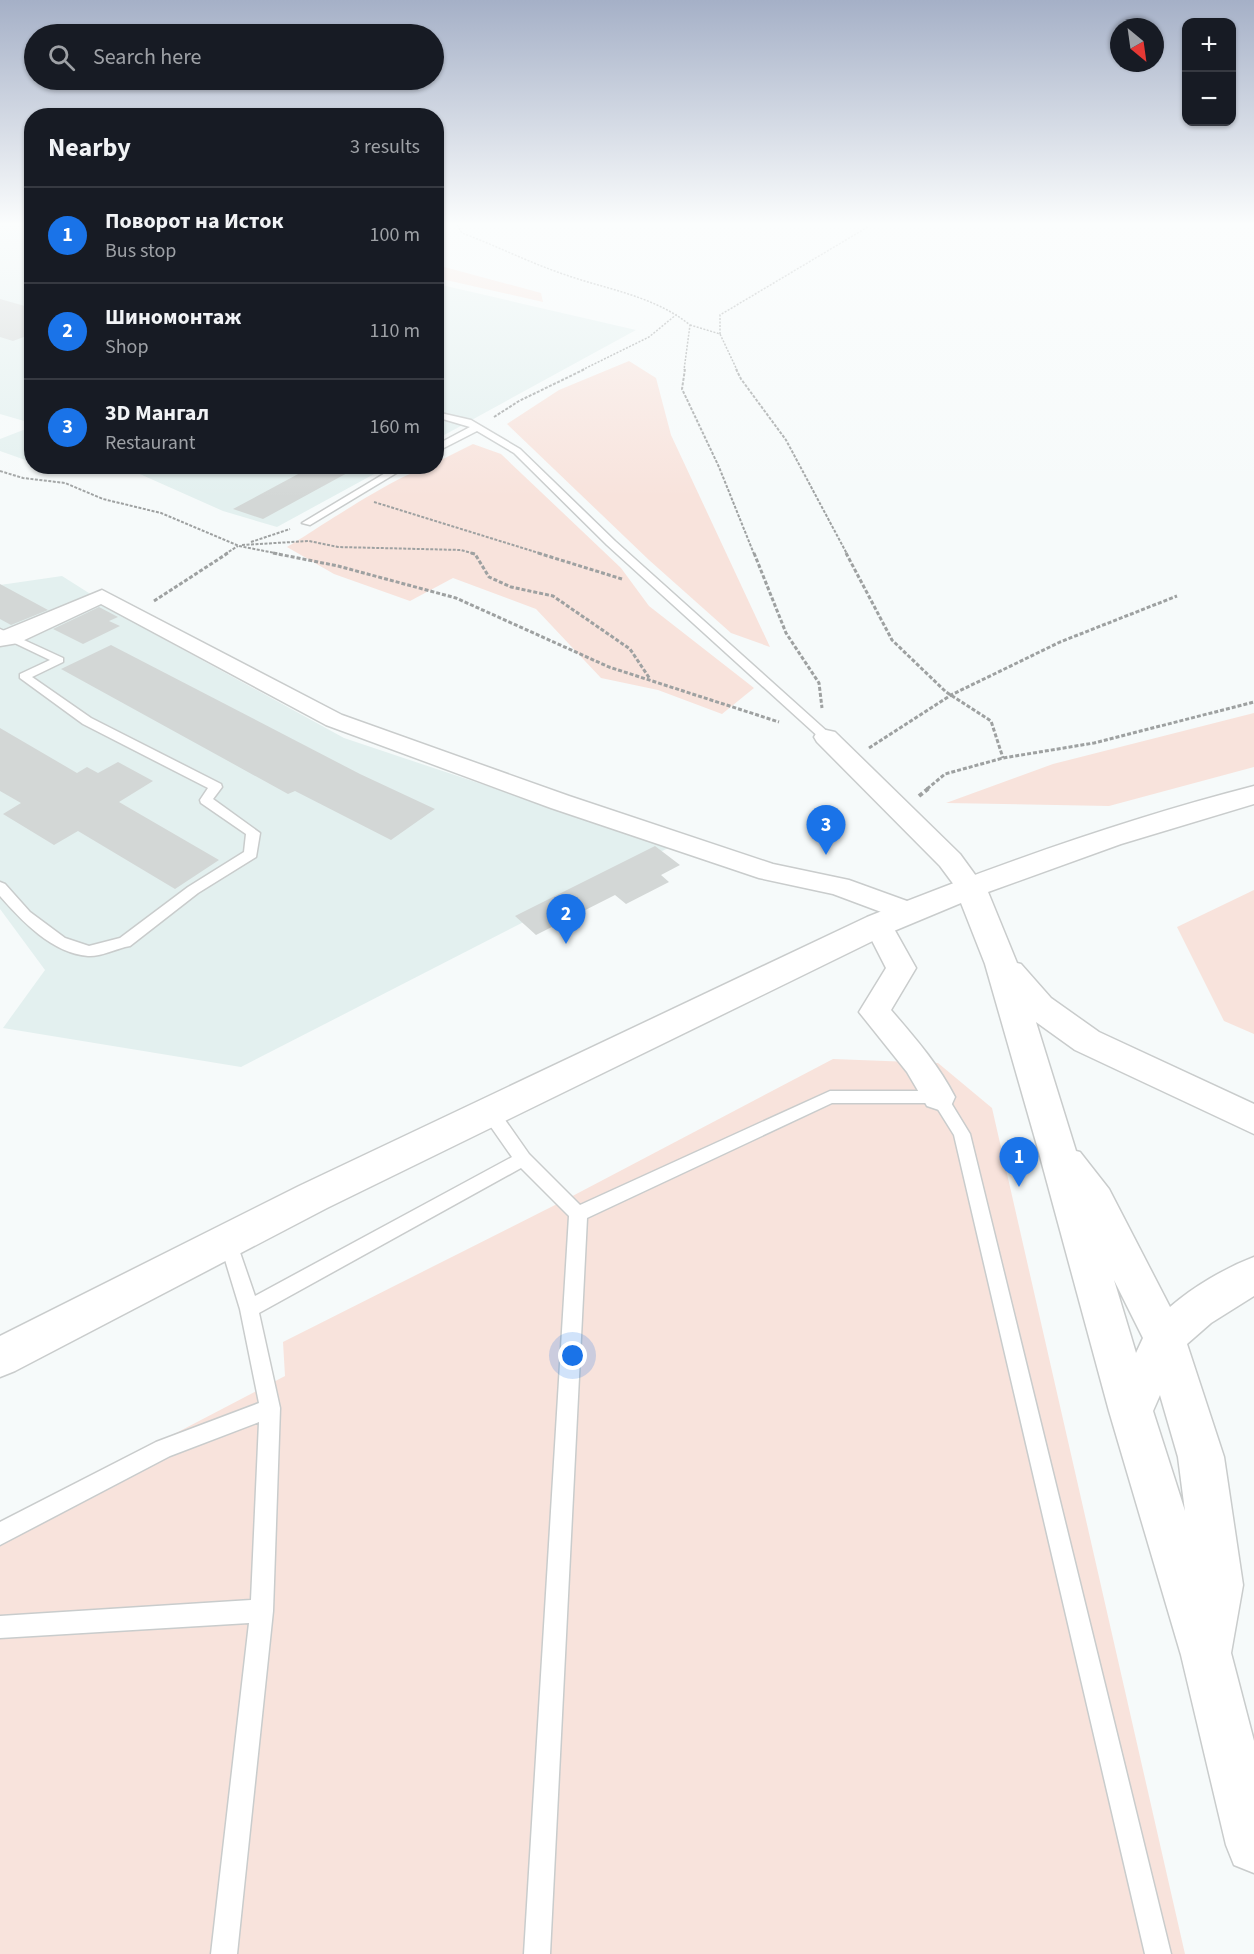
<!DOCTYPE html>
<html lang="en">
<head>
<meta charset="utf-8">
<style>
  :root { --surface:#171b24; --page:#242831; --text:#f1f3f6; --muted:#9ea1a6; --line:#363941; --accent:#1a73e8 }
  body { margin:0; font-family:"Source Sans 3",sans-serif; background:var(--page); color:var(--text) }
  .controls { position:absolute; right:18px; top:18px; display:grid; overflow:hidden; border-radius:12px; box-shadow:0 2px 4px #0004 }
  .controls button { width:54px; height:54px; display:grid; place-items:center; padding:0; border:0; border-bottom:2px solid var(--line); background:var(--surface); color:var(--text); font:30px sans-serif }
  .compass { position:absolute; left:1110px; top:18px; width:54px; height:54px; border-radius:50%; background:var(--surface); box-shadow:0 2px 4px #0004; rotate:151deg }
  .you { position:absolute; left:573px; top:1356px; width:21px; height:21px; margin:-15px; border:4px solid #fff; border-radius:50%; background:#1a73e8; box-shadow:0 0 0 9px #1a73e833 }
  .badge { display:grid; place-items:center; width:39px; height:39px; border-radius:50%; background:var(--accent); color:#fff; font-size:20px; font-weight:700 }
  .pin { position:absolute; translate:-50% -50px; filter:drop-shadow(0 2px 3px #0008) }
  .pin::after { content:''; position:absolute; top:32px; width:21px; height:18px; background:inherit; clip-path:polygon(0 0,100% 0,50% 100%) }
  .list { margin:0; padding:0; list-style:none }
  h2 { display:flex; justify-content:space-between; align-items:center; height:78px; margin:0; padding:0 24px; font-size:26px }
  h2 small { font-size:20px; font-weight:400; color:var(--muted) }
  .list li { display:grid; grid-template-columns:39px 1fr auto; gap:18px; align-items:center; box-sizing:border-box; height:96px; padding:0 24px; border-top:2px solid var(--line) }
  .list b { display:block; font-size:22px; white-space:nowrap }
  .list p { margin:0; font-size:20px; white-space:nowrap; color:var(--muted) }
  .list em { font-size:20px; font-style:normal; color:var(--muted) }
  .icon { flex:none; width:33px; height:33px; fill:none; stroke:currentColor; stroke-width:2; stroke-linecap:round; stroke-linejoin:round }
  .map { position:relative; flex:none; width:1254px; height:1954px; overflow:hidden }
  .search { position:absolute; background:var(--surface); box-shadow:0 2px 4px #0004; left:24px; top:24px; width:420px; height:66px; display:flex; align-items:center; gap:15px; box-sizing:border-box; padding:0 21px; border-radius:33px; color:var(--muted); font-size:22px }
  .panel { position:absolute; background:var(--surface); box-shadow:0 2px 4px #0004; left:24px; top:108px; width:420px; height:366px; border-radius:24px }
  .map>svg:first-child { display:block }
  .built { fill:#e3f0ef }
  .green { fill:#f8e3dc }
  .building { fill:#d3d7d6 }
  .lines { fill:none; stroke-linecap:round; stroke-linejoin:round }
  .lane-casing { stroke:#c9cccc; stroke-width:3 }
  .street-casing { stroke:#c9cccc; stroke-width:3 }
  .secondary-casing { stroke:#c9cccc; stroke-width:3 }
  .path-far3 { stroke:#9ea1a1; stroke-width:1.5; stroke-dasharray:2 1.5; stroke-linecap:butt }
  .path-far2 { stroke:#9ea1a1; stroke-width:2; stroke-dasharray:3 1.5; stroke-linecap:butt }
  .path-far1 { stroke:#9ea1a1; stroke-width:3; stroke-dasharray:4 2; stroke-linecap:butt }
  .path { stroke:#9ea1a1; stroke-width:4; stroke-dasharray:4.5 3; stroke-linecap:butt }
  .lane { fill:#fff; fill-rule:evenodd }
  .street { fill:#fff; fill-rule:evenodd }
  .secondary { fill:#fff; fill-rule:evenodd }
</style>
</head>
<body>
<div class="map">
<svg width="1254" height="1954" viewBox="0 0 1254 1954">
  <rect width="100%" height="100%" fill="#f6fafa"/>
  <path class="built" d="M0 225H31V423L0 414Z
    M437 284 636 330 437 439Z
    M31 427V462L0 451V439Z
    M124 467H387L277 527 223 511Z
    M62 576 149 631 344 738 553 808 674 845 241 1067 3 1028 45 970 0 909V585Z"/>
  <path class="green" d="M437 265 541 293 543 302 437 278Z
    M629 361 656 378 671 435 770 647 731 633 649 560 507 424 559 390Z
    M473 444 501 454 621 568 649 606 754 688 722 714 658 690 601 678 536 609 453 578 410 601 334 574 287 547C316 530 408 466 436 466L437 462Z
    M1254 713V767L1109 806 946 803 1053 764Z
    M1254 890V1034L1224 1021 1177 927Z
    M833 1059 938 1063 992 1108 1185 1954H0V1525L285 1376 283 1342 563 1201Z"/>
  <path class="building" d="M0 299 32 308V334L13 341 0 337Z
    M313 466H360L263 519 233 509Z
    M0 584 48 610 11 625 0 619Z
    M99 607 118 617 109 621 120 626 83 644 53 629Z
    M111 645 360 774 435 809 391 840 295 791 288 794 61 669Z
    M0 728 77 773 87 767 98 773 118 762 153 781 119 802 219 860 175 889 78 831 54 845 3 814 21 803 0 791Z
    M655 846 680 865 661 875 669 882 626 904 615 895 536 935 515 916Z"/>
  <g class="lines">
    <defs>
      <path id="lane" d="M436 412 471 420 520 449 615 541 830 734V740H822L607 545 514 453 477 431 436 452V445L470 427 436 417Z
        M397 466H408L310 525 302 523Z
        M0 629 63 658V662L32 677 91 718 221 784 222 787 213 799 260 833 256 857 198 893 130 946 125 947C114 950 99 957 88 956 52 953 22 921 0 896V882L5 884 30 912 65 938 89 946 120 938 188 887 244 852 246 834 201 803 200 800 208 788 83 724 20 678V674L50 660 0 636Z
        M830 1091H939L945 1093 970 1134 1171 1954H1145L954 1135 934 1103H832L587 1218 550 1954H524L569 1216 521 1168 259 1313 280 1408 273 1611 237 1954H211L249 1623 0 1638V1616L251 1600 259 1422 170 1456 0 1545V1522L156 1442 259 1403 240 1309 219 1240 222 1235 228 1232 234 1235 255 1296 512 1157 484 1117 482 1112 484 1107 490 1106 496 1107 529 1154 580 1205Z"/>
      <path id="street" d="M102 590 342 715 569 796 773 864 849 880 918 905 922 912 918 919 908 922 833 894 759 878 551 808 326 725 101 604 18 643 0 646V632Z
        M826 730 835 732 960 854 984 887 980 893 970 896 960 893 940 866 817 742 814 737 817 732Z
        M878 915 888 918 916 968 891 1010C915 1038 938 1064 955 1097L951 1106 939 1110 927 1106 907 1072 859 1012 886 968 864 925 868 918Z"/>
      <path id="secondary" d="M1254 786V804L1121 844 988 892 1017 963 1021 964 1051 998 1099 1032 1254 1104V1134L1075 1050 1036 1022 1076 1151 1080 1152 1109 1189 1170 1307C1193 1287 1225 1268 1254 1257V1296L1211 1323 1187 1344 1224 1457 1243 1585 1231 1653 1254 1741V1873L1234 1865 1226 1845 1181 1655 1109 1411 1038 1149 985 964 961 903 889 933 327 1208 15 1371 0 1377V1336L299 1186 867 917C993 866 1122 820 1254 786ZM1114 1280 1143 1338 1136 1353ZM1160 1395 1178 1457 1185 1511 1153 1411Z"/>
    </defs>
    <use href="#lane" class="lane-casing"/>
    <use href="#street" class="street-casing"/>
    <use href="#secondary" class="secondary-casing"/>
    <path class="path-far3" d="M457 225 462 233C497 246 530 263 566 275 609 290 654 296 690 325L684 370
      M690 325 720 334 737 370
      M720 334V315L871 225
      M582 370 649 337 677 314"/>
    <path class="path-far2" d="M685 369 682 389 719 467 754 554
      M736 369 741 379 786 440 847 554
      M494 417 519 401 585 369
      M0 471 23 478 65 483 103 499 161 513 239 546 280 554
      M374 502 542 554
      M251 542 290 529
      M242 545 309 541 338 547 461 550 475 554
      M225 554 238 546"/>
    <path class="path-far1" d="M273 553 338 566 456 598 609 667 779 722
      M471 553 475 554 489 577 511 587 553 596 630 649 650 679
      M538 553 622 579
      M754 553 786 633 819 683 822 708
      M846 553 892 640 946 692 991 721 1003 758
      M154 601 228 553
      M869 748 951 695 1060 642 1177 596
      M927 789 945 774 1003 758 1094 743 1254 702"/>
    <path class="path" d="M919 796 929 788"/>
    <use href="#lane" class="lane"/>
    <use href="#street" class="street"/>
    <use href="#secondary" class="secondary"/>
  </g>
  <linearGradient id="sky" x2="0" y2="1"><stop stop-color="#a5b0c7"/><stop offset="0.45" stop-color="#fbfdfd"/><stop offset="1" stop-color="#fbfdfd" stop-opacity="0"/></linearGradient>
  <rect width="1254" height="498" fill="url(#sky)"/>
</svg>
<div class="controls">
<button>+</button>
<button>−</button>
</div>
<svg class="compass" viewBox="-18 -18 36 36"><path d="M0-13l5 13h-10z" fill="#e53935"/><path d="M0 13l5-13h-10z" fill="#9ea1a6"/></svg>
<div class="you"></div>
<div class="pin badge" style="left:1019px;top:1187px">1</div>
<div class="pin badge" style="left:566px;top:944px">2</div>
<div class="pin badge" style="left:826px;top:855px">3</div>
<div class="search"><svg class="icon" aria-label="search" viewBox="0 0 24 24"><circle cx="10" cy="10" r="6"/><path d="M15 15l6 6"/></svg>Search here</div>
<section class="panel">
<h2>Nearby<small>3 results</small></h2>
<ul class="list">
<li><span class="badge">1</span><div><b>Поворот на Исток</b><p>Bus stop</p></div><em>100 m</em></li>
<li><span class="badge">2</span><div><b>Шиномонтаж</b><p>Shop</p></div><em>110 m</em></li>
<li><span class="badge">3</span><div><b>3D Мангал</b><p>Restaurant</p></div><em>160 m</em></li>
</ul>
</section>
</div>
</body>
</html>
